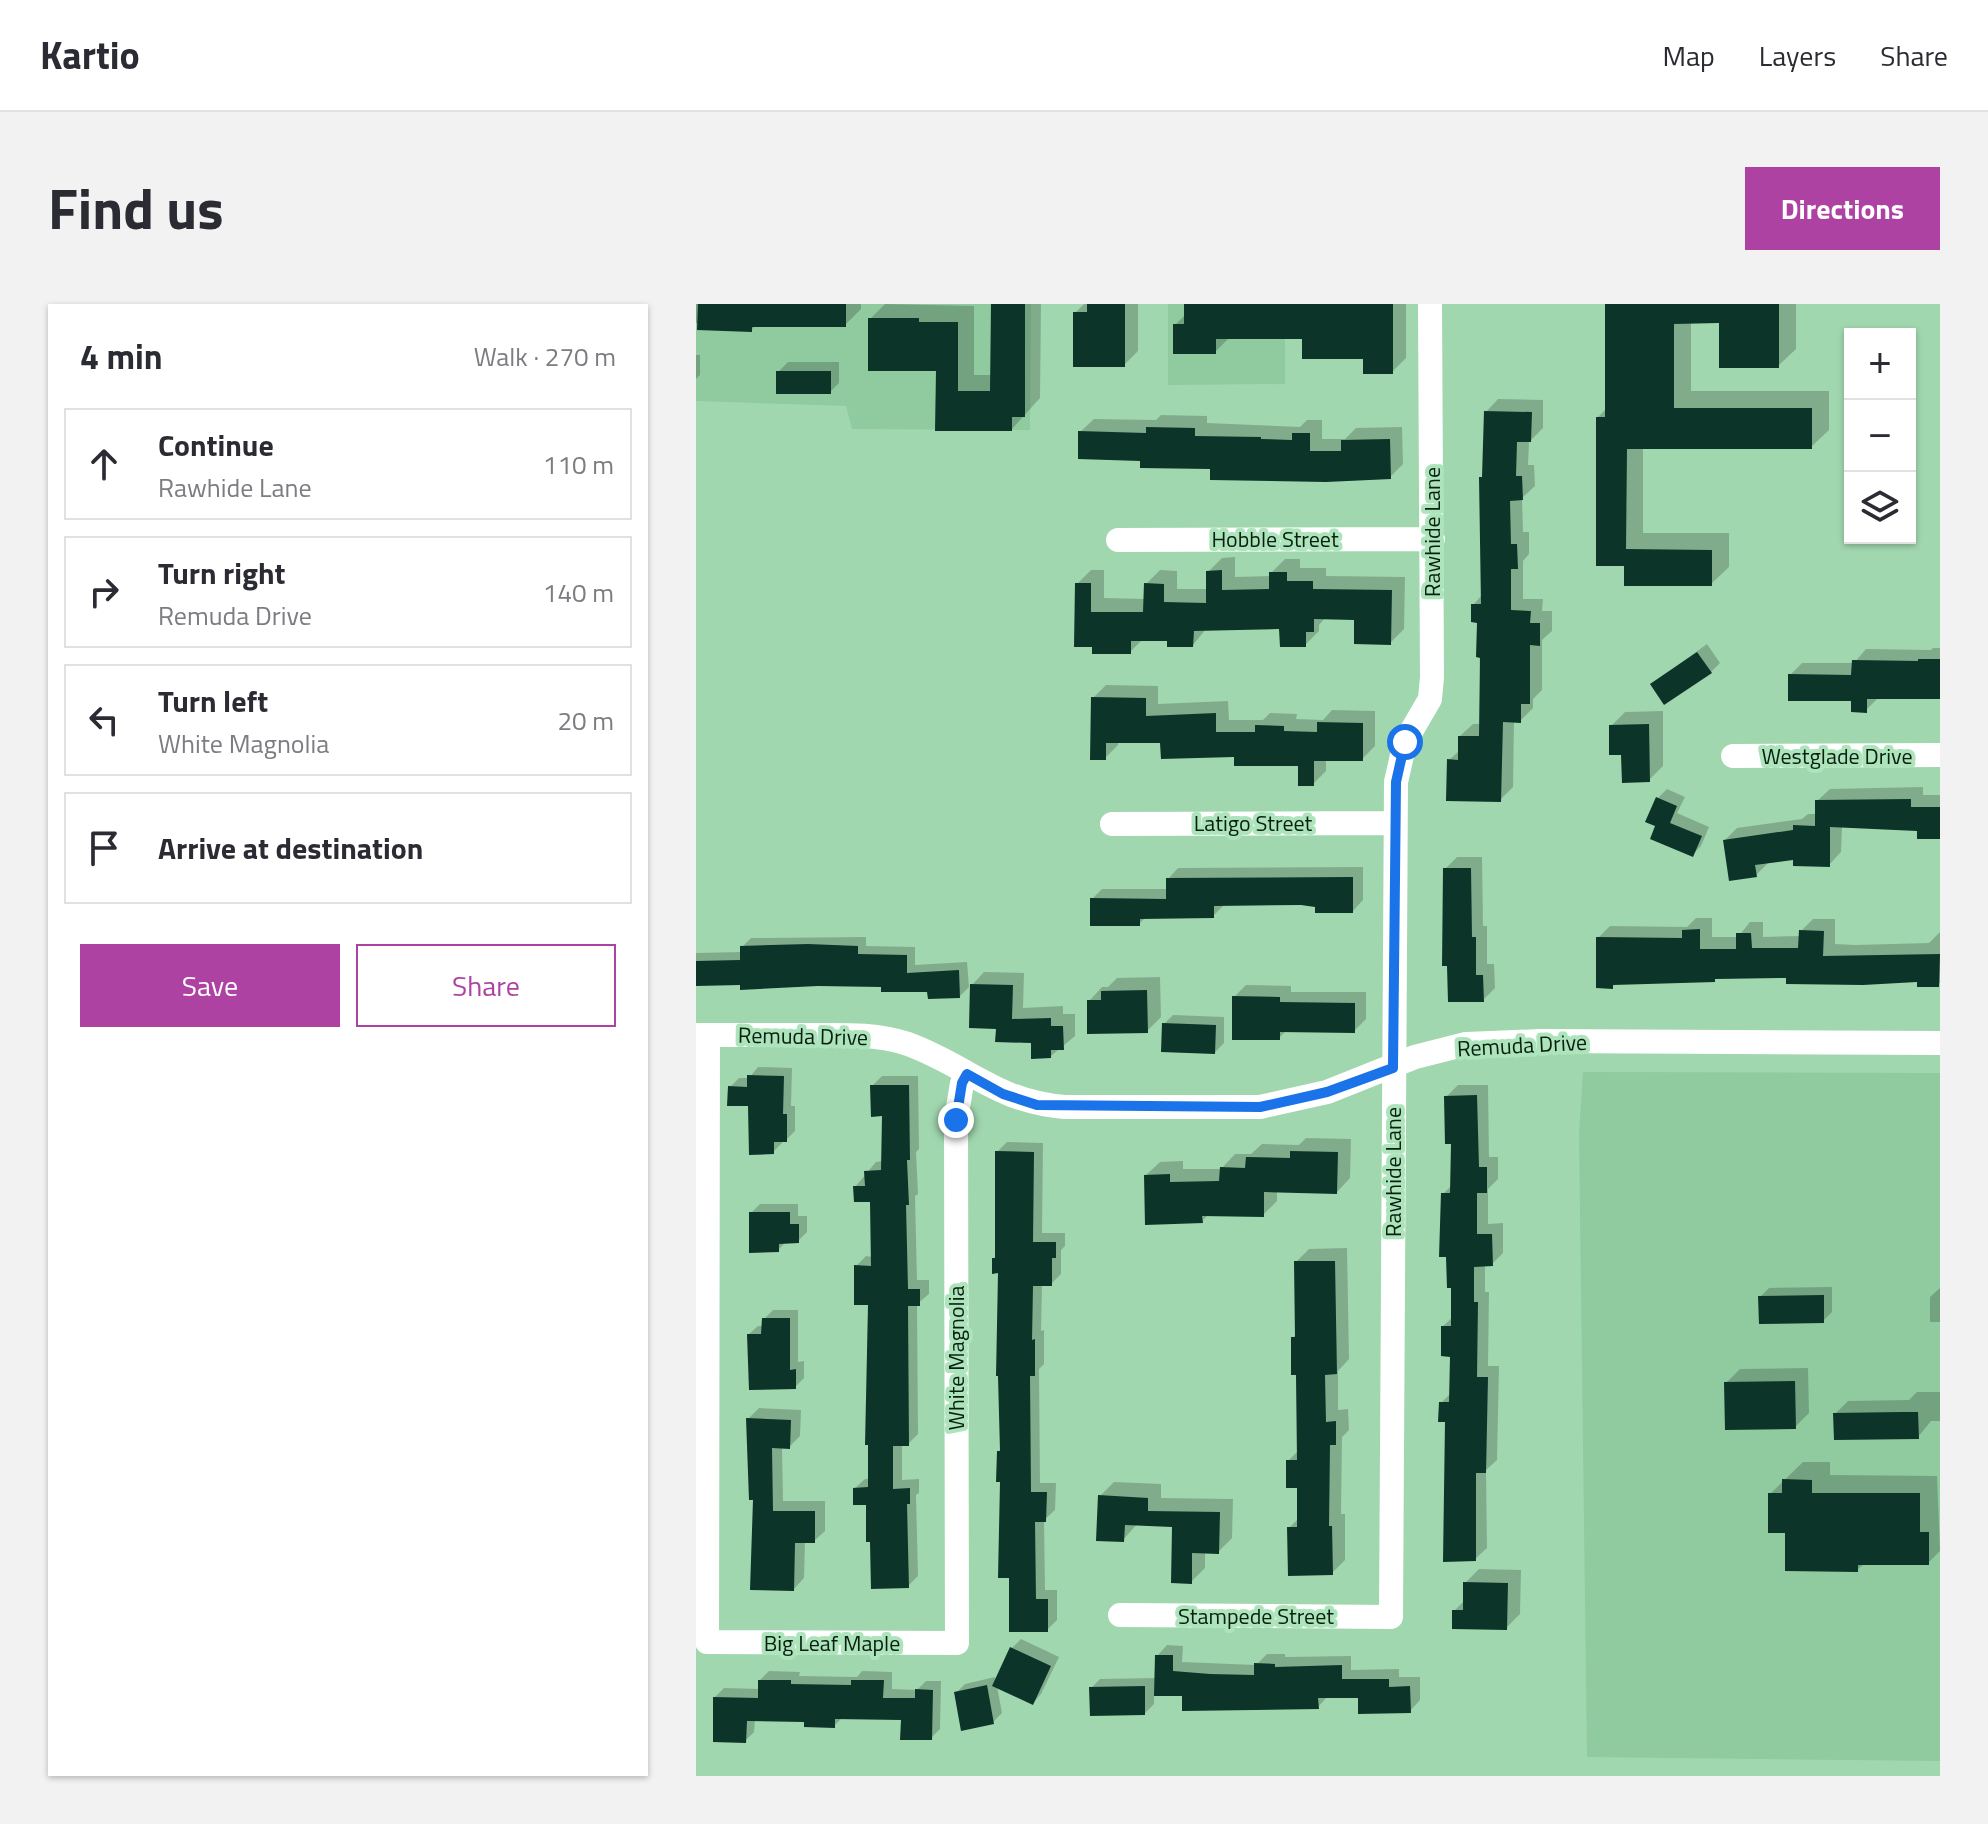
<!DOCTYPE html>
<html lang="en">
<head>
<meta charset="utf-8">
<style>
  :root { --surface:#fff; --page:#f2f2f3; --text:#2b2b33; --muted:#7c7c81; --line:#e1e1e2; --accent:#ae42a2 }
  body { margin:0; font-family:"Titillium Web",sans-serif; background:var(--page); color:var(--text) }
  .controls { position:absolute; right:24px; top:24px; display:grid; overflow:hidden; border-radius:0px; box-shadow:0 2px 6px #0004 }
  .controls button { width:72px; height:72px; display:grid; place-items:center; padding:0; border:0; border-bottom:2px solid var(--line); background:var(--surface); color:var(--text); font:40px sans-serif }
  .stop { position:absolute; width:24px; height:24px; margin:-18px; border:6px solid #1a73e8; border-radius:50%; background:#fff }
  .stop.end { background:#1a73e8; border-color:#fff; box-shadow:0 2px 8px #0008 }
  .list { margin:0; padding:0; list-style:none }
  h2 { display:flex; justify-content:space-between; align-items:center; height:104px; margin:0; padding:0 32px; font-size:34px }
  h2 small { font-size:26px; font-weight:400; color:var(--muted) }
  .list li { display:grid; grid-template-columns:52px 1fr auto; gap:24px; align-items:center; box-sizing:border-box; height:112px; margin:0 16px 16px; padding:0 16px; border:2px solid var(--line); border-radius:0px }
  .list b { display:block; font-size:30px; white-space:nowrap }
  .list p { margin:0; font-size:26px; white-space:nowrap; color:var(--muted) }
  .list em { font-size:26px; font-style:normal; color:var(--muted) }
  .actions { display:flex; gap:16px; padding:24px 32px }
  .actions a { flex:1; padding:18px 0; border:2px solid var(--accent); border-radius:0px; text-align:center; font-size:28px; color:var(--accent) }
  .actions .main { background:var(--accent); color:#fff }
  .icon { flex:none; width:44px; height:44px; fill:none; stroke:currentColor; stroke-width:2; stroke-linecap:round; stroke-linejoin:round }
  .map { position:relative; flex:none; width:1244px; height:1472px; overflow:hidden; border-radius:0px }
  header { display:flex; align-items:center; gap:48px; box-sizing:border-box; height:112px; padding:0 40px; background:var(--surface); border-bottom:2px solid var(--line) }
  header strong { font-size:38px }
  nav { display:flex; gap:44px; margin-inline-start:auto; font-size:28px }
  .intro { display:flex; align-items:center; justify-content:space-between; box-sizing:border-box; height:192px; padding:0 48px }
  h1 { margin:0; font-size:56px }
  .button { padding:20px 36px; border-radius:0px; background:var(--accent); color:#fff; font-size:28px; font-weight:700 }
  main { display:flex; gap:48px; padding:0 48px }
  aside { flex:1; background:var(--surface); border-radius:0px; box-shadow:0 2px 6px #0004 }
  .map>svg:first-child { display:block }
  .built { fill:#8fcb9f }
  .shadow { fill:#0003 }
  .building { fill:#0c3429 }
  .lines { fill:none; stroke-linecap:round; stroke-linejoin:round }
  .minor { stroke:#fff; stroke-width:24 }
  .route { stroke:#1a73e8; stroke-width:10 }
  .labels { text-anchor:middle; stroke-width:8; stroke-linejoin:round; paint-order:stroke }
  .street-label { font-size:22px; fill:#091f10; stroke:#aee4bc }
</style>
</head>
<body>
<header>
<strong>Kartio</strong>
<nav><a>Map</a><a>Layers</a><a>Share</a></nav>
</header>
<div class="intro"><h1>Find us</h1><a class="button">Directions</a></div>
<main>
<aside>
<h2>4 min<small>Walk · 270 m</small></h2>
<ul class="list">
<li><svg class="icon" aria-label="ahead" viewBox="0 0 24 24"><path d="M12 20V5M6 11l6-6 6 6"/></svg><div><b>Continue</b><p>Rawhide Lane</p></div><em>110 m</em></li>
<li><svg class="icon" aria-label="right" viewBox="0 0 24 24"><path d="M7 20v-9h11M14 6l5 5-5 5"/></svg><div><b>Turn right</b><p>Remuda Drive</p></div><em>140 m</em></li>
<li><svg class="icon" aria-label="left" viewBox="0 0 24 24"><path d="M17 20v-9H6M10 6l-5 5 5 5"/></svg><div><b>Turn left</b><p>White Magnolia</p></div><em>20 m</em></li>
<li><svg class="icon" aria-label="arrive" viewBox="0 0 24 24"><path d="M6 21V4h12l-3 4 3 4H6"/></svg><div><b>Arrive at destination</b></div></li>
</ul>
<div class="actions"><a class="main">Save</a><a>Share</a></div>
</aside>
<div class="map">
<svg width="1244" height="1472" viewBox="0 0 1244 1472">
  <rect width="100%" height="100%" fill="#a1d7af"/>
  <path class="built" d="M0 0H335L334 126 156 125 150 102 0 97Z
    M472 0H589V80L472 81Z
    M887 768 1244 769V1457L891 1453 883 830Z"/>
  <path class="shadow" d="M0 0H165V5L149 21H60L55 26 0 19Z
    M189 0 278 2V71H296L297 0H345L344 94 316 125H241L242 65 174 15Z
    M388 0H442V47L428 61 379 9Z
    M490 0H710V54L696 68 669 53 608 33 533 34 519 48 479 21 490 10Z
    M911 0H1100V45L1082 62 1025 17 995 18V87H1133V126L1115 143H947V229H1033V263L1015 280 930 260 902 113 911 104Z
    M0 51H4V71L0 75Z
    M92 58H143V79L134 88 82 68Z
    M802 95 847 96V124L833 138 832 161H838L839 182 826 194 827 228H833V250L827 257V295H847L846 307H856V327L846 336V386L837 395V404L824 417H818L817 483 804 496 753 456 764 446V432L777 420H785L783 317 777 301 786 291 785 174 788 171 790 108Z
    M465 111 511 112V119L604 123 611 116H626V135H649L660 124 706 123 707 160 694 173 516 163 446 155 384 128 398 115 460 116Z
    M539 253V273L575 272V269L589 255H604V264H630V272L709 273 708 325 694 339 660 314 630 313 623 321V327L609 341 585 323 510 325 497 341 473 335H447L434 348H398L381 280 395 266H408V294L449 295 450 280 464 266 481 267V285H512V268L526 254Z
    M1011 340 1024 359 1015 368 956 380Z
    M1237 344H1244V393L1182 394 1170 406 1157 395 1094 371 1106 359H1158L1170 345 1235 346Z
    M410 381 462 382V400L532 397 533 416H567L574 409 601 410 600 415 627 416 636 406 679 407V442L666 455H630V467L617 480 604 460 466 437H422V441L409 454 397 394Z
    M967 407V462L953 476 927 449 915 422 929 408Z
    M1227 483V491H1244V542V533L1223 525 1146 522 1145 548 1133 561 1099 554 1072 559 1060 571 1029 536 1041 524 1106 515 1112 510H1121V497L1134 485Z
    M971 485 989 493 981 509 1013 523 1005 542 996 551 962 521V494Z
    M761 553H786L787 622H791V660H798L799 684 787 696 749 565Z
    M667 563V596L657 607 621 601 529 600 517 612 450 613 443 620 396 595 406 585H472V575L482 564Z
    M1000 614H1016V633H1042L1054 618H1067V633L1105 632V627L1117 615H1139V640L1159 641 1233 639 1244 628V679L1223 676 1092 672 920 679 916 683 902 634 914 622 991 623Z
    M170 633V642L219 643V661L271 658 273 683 264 692 187 681 0 680V649L46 648V643L55 634Z
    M288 668 328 669 327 704 367 702V710H379V732L355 752 337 737 302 723 276 681Z
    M464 673 465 713 451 727 393 697 406 683H412L421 674Z
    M550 681 595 682V688H670V715L658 727 591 726 583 734 538 693Z
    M477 711 528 713V739L519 748 468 720Z
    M62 763 96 764 95 802H99V827L90 836H86V839L77 848 54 801 34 783 43 774H53Z
    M186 772H222L223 845 220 848 222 890 219 892 221 976H233V990L221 1000 222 1130 212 1140H206V1176L223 1175V1189L220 1191 222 1272 212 1282 172 1199 159 1184 169 1175H174V999L160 962 170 952 177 953 176 895 159 883 180 858 187 857 188 810 176 782Z
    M762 781H792L793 853H802V875L792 885V920L807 919V949L796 960 789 961V988H793L792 1062H803L801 1156 790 1166 791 1244 779 1255 751 1116 745 1099 755 1089 756 1051 747 1022 757 1013V982L747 890 756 881 757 838 750 793Z
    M610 834 655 835 654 874 641 888 581 886V897L567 911 513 910 506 917 450 871 464 858 487 857V865H525L539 850H555L566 840 603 841Z
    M311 838 347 839 346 929H369V942L365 946V970L355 980H346L345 1027 348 1026V1060L343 1065 344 1179H360L359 1206 348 1216 349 1286H361V1316L351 1326 315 1272 303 1147 306 1144 304 967 298 954 301 951V848Z
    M64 900H102V912H111V928L102 937 90 938 82 946 55 909Z
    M651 944 653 1055 642 1067V1106L652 1105 653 1126 646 1133 645 1210H649V1256L636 1269 593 1224 603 1214V1182L592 1157 603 1146 602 1069 597 1034 601 1029 600 958 613 945Z
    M1136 983V1008L1127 1017 1064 993 1073 984Z
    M1244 984V1018H1234V993Z
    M77 1006H102V1058L108 1057V1074L99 1083 53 1030 62 1022H68V1015Z
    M1112 1064 1113 1109 1099 1123 1030 1079 1044 1065Z
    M1221 1088H1244V1117H1235L1222 1133 1139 1110 1152 1097 1213 1096Z
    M63 1104 105 1106 104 1132 93 1143H86L87 1197H129V1227L118 1237H109L108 1274 98 1285 59 1194 52 1115Z
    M1107 1158H1134V1171L1241 1172 1244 1247 1232 1259H1169L1161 1266 1091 1227 1074 1190Z
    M418 1178 465 1180V1194L537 1195 536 1234 522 1248 509 1247V1264L495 1278 478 1221 441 1220 427 1236 404 1192Z
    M783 1265 825 1266 824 1310 810 1324 758 1307 769 1296V1279Z
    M325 1335 363 1353 345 1390 337 1399 301 1382 306 1409 297 1418 260 1389 269 1380 299 1373 300 1378 316 1344Z
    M471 1341 487 1342 486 1358 560 1361 571 1350H589V1353L655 1352V1366L703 1365V1373H724V1396L714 1407 664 1392H632L622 1403 488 1390H458V1400L449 1409 395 1384 404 1375 460 1374 461 1352Z
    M73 1367 104 1368 103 1372 161 1373 166 1367 196 1368V1385L221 1386 230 1377H245L244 1425 235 1434 207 1414 147 1413 138 1422 110 1416 59 1415 58 1428 49 1437 19 1393 28 1384 64 1385V1376Z"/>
  <path class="building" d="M2 0H150V23H56V28L1 26Z
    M295 0H329V113H316V127H239L240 67H172V14H223V18H262V87H294Z
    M391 0H429V63H377V8H391Z
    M488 0H697V70H667V55H606V35H520V50H477V20H488Z
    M909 0H1083V64H1023V19L978 20V104H1116V145H931L930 245 1016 246V282H928V262H900V113H909Z
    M80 67H135V90H80Z
    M788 107 836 108 835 138H821L820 172H826L827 196 814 197 815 240H821L822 265H815V306L835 307 834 319H844V342L834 341V400H825V419L807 418 805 498 750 497 751 455 762 456V432H783L784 354 780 353 781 319 775 318V300H785L783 173H786Z
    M450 123 499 124V132L565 133V135L596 136V129H614V147H645V136L694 135 695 175 630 178 514 176V165L444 164V157L382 155V127L450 129Z
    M526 266V286L573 285V268H591V277H617V285L696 286 695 341 658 340V316L618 315V328H610V343H584L583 325 498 327 497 343H471V337H435V350H396V343H378L379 279H395V308H447L448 279 468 280V298L510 299V267Z
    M1001 348 1016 369 968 401 954 380Z
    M1222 355H1244V395H1171V409L1155 408V397H1092V370L1155 371 1156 356 1222 357Z
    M395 393 450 394V412L520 409V428H559V421L588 422V427L621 428V418L667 419V457H618V482H602V462H538V453L465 455 464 439H410V456H394Z
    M953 420 954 478 926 479 925 451H913V421Z
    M960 493 981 502 974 519 1006 532 997 553 954 535 959 522 949 518Z
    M1215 495V503H1244V535H1221V527L1134 523V563L1097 562V556L1059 561 1061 573 1033 577 1027 536 1097 526V521L1119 522V496Z
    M747 564H775L776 633H780V671H787L788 698H752L751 662H746Z
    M657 573V609H619V603L605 601 518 602V614L444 615V622H394V594L470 595V574Z
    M1004 625V645H1040V629H1055L1056 644H1102L1103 626 1128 627 1127 652 1244 650 1243 683H1221V678L1167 681 1090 680V674L1019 675V678L917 681V685L900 684V633L986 634V626Z
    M112 640 162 642V650L211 651V669L263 666 264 694 232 695 231 688H185V683L122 682 44 686V681L0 682V657L44 656V642Z
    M274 680 317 681 316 715 355 714V722H367L368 746H355V754L335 755V739L299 738 300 725 273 724Z
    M451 686 452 729 391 730V696H405V687Z
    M536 692 584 693V698L659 699V729L584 728V736H536Z
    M466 719 520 721 519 750 465 748Z
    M51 771 88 772 87 810H91V838H78V850L53 851 52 802H31L32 782 51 783Z
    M174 781H213L214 856H211L213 901H210L212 985H224V1002H212L213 1142H197V1185L214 1184V1200H211L213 1284 175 1285 174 1238H170V1201H157V1184L172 1183V1141H169L172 1001H158V961L175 962 174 898H158L157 882H169L168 867 185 866 186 812 175 813Z
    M781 791 783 863H791V889H781V930H796L797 962 778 963V998H782L781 1073H792L790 1169H780V1257L747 1258 749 1118H742L743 1098H753L754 1053 745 1052V1022H755V984H751L750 953H743L745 889H754L755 840H749L748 792Z
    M299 847 338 848 337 938H360V954H356V982H337L336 1036 339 1035V1072H334L335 1188H351L350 1218H339L340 1295H352V1328H313V1274H302L304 1178H300L301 1147H304L302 1072H300L302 969 296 970V954H299Z
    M594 847 642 848 641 890 568 888V913L506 912 507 919 449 921 448 871 474 870V878L523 877 524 863 549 864 550 853 594 854Z
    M53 908H94V920H103V939L83 940V948L53 949Z
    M598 957H639L641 1070 629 1071 630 1118 640 1117V1141H634L633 1222H636L637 1271 592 1272 591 1223H601V1184H590V1156H601L600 1071H595V1033H599Z
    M1128 991V1019L1063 1020 1062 992Z
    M66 1014H94V1066L100 1065V1085L53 1086 51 1030H65Z
    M1099 1077 1100 1125 1029 1126 1028 1078Z
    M1206 1108H1222L1223 1135 1138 1136 1137 1109Z
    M50 1114 95 1116 94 1145 76 1144 77 1207H119V1239H99L98 1287 54 1286 57 1196H53Z
    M1086 1175 1116 1176V1189H1224V1228H1233V1261H1162V1268L1089 1267V1229H1072V1189H1086Z
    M402 1191 452 1194V1207L524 1208 523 1250 496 1249V1280L475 1279 476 1223 429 1221 428 1238 400 1237Z
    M767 1278 812 1279 811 1326 756 1325V1306H767Z
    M314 1343 355 1362 337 1401 296 1382Z
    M459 1351H477V1367L514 1370 558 1371V1359L579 1360V1363L646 1361V1375H693V1383L714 1382 715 1409 662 1410V1394H622L623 1405 486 1407V1392H458Z
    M62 1376H95V1380L155 1381V1376H188L187 1394H219V1385L237 1386 236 1436H204L205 1416 139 1415V1424L108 1423V1418L51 1417 50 1439 17 1438V1393L62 1394Z
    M291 1381 298 1420 265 1427 258 1388Z
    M449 1382V1411L394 1412 393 1383Z"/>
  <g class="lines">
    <path class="minor" d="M422 236 737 235
      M1037 452 1244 451
      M416 520 699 519
      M0 731C37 731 73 731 110 731 144 731 179 729 212 740 272 762 301 798 369 803H564L631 788 719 753 770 740 844 737 1244 739
      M12 731 11 1338 261 1339 260 816 266 779 271 770
      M424 1311 695 1313 700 478 709 438 734 395 736 373 734 0"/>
  </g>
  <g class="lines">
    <path class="route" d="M260 816 266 779 271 770 307 790 341 801 564 803 631 788 697 764 700 478 709 438"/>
  </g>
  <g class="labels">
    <g class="street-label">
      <text transform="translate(736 228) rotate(-90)" y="8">Rawhide Lane</text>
      <text x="579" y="243">Hobble Street</text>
      <text x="1141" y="460">Westglade Drive</text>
      <text x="557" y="527">Latigo Street</text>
      <text transform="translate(107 732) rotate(1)" y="8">Remuda Drive</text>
      <text transform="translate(826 741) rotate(-3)" y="8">Remuda Drive</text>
      <text transform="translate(697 868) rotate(-90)" y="8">Rawhide Lane</text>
      <text transform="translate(260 1054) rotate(-90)" y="8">White Magnolia</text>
      <text x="560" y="1320">Stampede Street</text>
      <text x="136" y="1347">Big Leaf Maple</text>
    </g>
  </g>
</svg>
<div class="controls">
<button>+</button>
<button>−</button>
<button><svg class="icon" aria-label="layers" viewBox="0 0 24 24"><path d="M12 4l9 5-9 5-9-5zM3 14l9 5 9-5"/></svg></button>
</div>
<div class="stop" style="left:709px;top:438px"></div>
<div class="stop end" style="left:260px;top:816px"></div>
</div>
</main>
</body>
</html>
